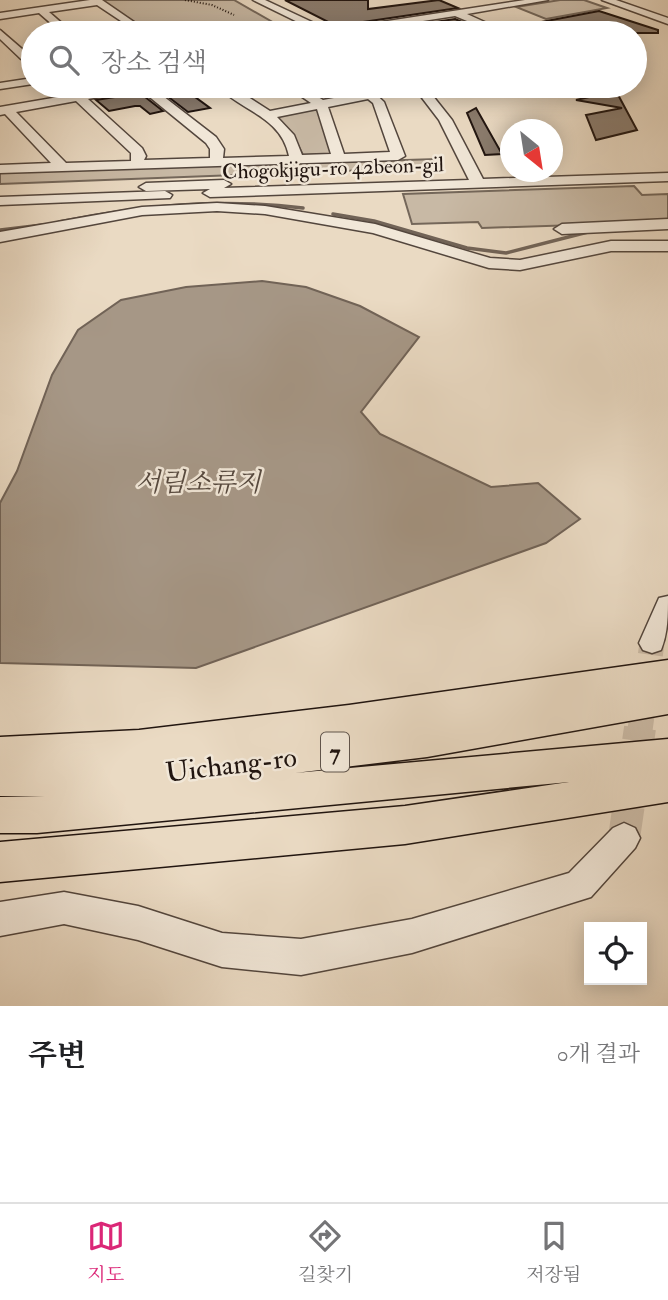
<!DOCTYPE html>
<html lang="ko">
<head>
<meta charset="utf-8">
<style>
  :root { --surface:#fff; --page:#f6f6f6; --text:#202124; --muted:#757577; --line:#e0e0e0; --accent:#db2777 }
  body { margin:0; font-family:"IM FELL Double Pica","Noto Serif KR",serif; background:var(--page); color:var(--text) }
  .controls { position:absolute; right:21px; bottom:21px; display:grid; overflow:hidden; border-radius:0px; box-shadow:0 4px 18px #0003 }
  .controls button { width:63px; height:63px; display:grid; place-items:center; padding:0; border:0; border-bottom:2px solid var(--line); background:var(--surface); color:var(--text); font:35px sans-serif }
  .compass { position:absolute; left:500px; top:119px; width:63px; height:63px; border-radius:50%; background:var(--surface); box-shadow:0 4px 18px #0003; rotate:150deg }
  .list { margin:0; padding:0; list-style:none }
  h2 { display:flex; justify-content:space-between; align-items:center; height:91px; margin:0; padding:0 28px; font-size:30px }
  h2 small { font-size:23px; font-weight:400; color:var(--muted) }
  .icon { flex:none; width:38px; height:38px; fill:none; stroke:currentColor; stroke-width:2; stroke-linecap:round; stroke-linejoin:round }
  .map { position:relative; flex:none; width:668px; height:1006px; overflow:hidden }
  .search { position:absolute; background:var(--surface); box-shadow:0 4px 18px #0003; left:21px; right:21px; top:21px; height:77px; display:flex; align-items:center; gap:18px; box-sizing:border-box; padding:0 24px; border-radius:38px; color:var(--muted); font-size:26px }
  .sheet { height:196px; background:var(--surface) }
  nav { display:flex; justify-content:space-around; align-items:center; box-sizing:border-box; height:98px; border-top:2px solid var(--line); background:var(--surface); font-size:19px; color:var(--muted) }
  nav a { display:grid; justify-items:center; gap:4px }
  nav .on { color:var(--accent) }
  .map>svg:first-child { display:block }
  .green { fill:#c8b9a5; stroke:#74675a; stroke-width:2 }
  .water { fill:#a69786; stroke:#716357; stroke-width:2 }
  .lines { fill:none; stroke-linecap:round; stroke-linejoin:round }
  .stream { stroke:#716357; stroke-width:3.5 }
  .building { fill:#8a7b6d; stroke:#211510; stroke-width:2 }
  .minor-tunnel-far1 { stroke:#ccbca8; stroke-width:25; stroke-dasharray:25 13; stroke-linecap:butt }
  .minor-tunnel { stroke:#ccbca8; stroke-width:32; stroke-dasharray:32 17; stroke-linecap:butt }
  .minor-casing { stroke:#53463d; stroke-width:3 }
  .major-casing { stroke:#211510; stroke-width:3 }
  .path { stroke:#211510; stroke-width:2; stroke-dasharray:1 2; stroke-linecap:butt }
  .minor { fill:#f1e7d8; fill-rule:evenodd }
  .major { fill:#eadac3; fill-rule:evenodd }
  .labels { text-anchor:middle; stroke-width:5; stroke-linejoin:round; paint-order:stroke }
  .far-street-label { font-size:21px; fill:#211510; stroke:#f1e7d8 }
  .shield { fill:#f1e7d8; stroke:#5f544c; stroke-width:2 }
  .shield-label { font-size:23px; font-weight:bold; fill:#211510 }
  .water-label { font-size:26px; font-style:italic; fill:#56493f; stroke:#f1e7d8 }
  .near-street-label { font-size:28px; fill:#211510; stroke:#f1e7d8 }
</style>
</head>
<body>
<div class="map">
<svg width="668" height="1006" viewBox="0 0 668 1006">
  <rect width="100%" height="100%" fill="#eadac3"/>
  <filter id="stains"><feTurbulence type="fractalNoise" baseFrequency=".00286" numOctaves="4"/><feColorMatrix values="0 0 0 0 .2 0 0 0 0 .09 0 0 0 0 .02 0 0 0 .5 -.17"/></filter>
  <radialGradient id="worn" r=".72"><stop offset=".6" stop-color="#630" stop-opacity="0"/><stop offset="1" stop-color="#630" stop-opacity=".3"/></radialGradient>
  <path class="green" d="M101 0H234L283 28 270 33H190L179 26 146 31Z
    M560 0H584L607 8 546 19 516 7Z
    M316 107 335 154 303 155 293 135 272 116Z
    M438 159 439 164 422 168 0 184V172Z
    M634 186 642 195 668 194V222L482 228 478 222 412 224 403 194Z"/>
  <path class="water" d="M262 281 306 287 360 306 419 337 361 412 380 434 491 487 538 483 580 519 546 543 196 668 0 663V503L17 471 52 375 78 330 121 300 186 287Z"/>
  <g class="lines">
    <path class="stream" d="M333 214 374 221 467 248 506 253 588 232
      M59 222C141 205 220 198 303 208
      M0 230 42 225"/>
  </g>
  <path class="building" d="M285 0H368V9L439 0 458 8 336 26Z
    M599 11 658 30V33H521L520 26Z
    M455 19 474 27 436 33H361Z
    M154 86H180L210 108 188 112Z
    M616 91 637 130 596 140 586 115 622 108 576 100Z
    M140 93 163 111 150 114 140 106H135L109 111 96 100Z
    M476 108 502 154 485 155 467 113Z"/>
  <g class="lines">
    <path class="minor-tunnel-far1" d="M640 730 652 643"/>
    <path class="minor-tunnel" d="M624 838 640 728"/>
    <defs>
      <path id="minor" d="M90 0H102L150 33H139L97 5 49 12 73 33H62L39 13 0 19V13Z
        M253 0H265L329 30 525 0H548L467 14 509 33H496L455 16 346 33H320Z
        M602 0H616L668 18V24Z
        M0 30 29 55V59H21L0 39Z
        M33 78V84L0 89V83Z
        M126 86H150L216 137 224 149 223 158 289 156C281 116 241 111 217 86H231L270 111 311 103 286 86H300L323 100 361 93 354 86H367L384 102 405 156 398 160 0 173V165L51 163 5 114 0 115V107L70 95 65 90 71 87 81 93ZM141 90 206 143 210 149V158L144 160 146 156 142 148 88 99ZM368 99 373 103 390 152 344 154 328 107ZM76 101 131 153V161L66 163 16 112ZM317 109 331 154 302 155 294 135 277 117Z
        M413 86H425L452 120 483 179 668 173V181L210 197 203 193 210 189 146 191 139 187 146 183 224 180 231 184 224 188 469 180 439 120Z
        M165 191 172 195 170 198 0 205V197Z
        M217 203 265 206 375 224 490 258 520 260 611 241H668V251H611L520 270 489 268 373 233 265 214 217 211 142 215 0 242V232L142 207Z
        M668 219V229L562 234 554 229 562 224Z
        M668 596C668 615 668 633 661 650L652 653 643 650 639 643 659 598Z
        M624 823 635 828 640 838 635 848 591 897 412 953 301 975 222 967 138 940 64 924 0 936V902L64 892 138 906 222 933 301 939 412 919 569 873 613 828Z"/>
      <path id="major" d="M668 660V714L427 757 295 773 668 739V802L405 844 0 882V842L405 806 569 782 37 833H0V797L45 796H0V737L139 730 349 705Z"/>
    </defs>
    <use href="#minor" class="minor-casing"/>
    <use href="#major" class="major-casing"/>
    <path class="path" d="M185 0 212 5 234 15"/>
    <use href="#minor" class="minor"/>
    <use href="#major" class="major"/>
  </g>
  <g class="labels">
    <g class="far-street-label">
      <text transform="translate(333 168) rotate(-2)" y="7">Chogokjigu-ro 42beon-gil</text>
    </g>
    <rect class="shield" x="321" y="732.5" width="28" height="39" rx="5"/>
    <g class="shield-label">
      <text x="335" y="760">7</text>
    </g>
    <g class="water-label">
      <text x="198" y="491">서림소류지</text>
    </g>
    <g class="near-street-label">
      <text transform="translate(231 764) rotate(-7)" y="10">Uichang-ro</text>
    </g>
  </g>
  <rect width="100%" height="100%" filter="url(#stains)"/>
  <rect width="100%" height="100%" fill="url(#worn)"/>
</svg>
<div class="controls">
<button><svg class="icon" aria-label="locate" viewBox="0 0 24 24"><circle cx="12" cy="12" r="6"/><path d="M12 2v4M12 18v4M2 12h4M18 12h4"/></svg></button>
</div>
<svg class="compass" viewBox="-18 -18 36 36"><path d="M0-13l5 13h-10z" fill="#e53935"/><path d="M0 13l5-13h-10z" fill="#757577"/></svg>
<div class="search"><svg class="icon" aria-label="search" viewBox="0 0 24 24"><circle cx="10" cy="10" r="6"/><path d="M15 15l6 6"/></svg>장소 검색</div>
</div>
<section class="sheet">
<h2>주변<small>0개 결과</small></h2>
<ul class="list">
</ul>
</section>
<nav>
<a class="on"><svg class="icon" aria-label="map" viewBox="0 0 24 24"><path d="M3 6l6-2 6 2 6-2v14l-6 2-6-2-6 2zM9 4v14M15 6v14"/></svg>지도</a>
<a><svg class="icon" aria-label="directions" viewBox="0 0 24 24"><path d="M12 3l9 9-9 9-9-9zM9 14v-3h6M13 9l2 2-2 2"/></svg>길찾기</a>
<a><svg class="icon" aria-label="saved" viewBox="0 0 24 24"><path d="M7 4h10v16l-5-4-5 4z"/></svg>저장됨</a>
</nav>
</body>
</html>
